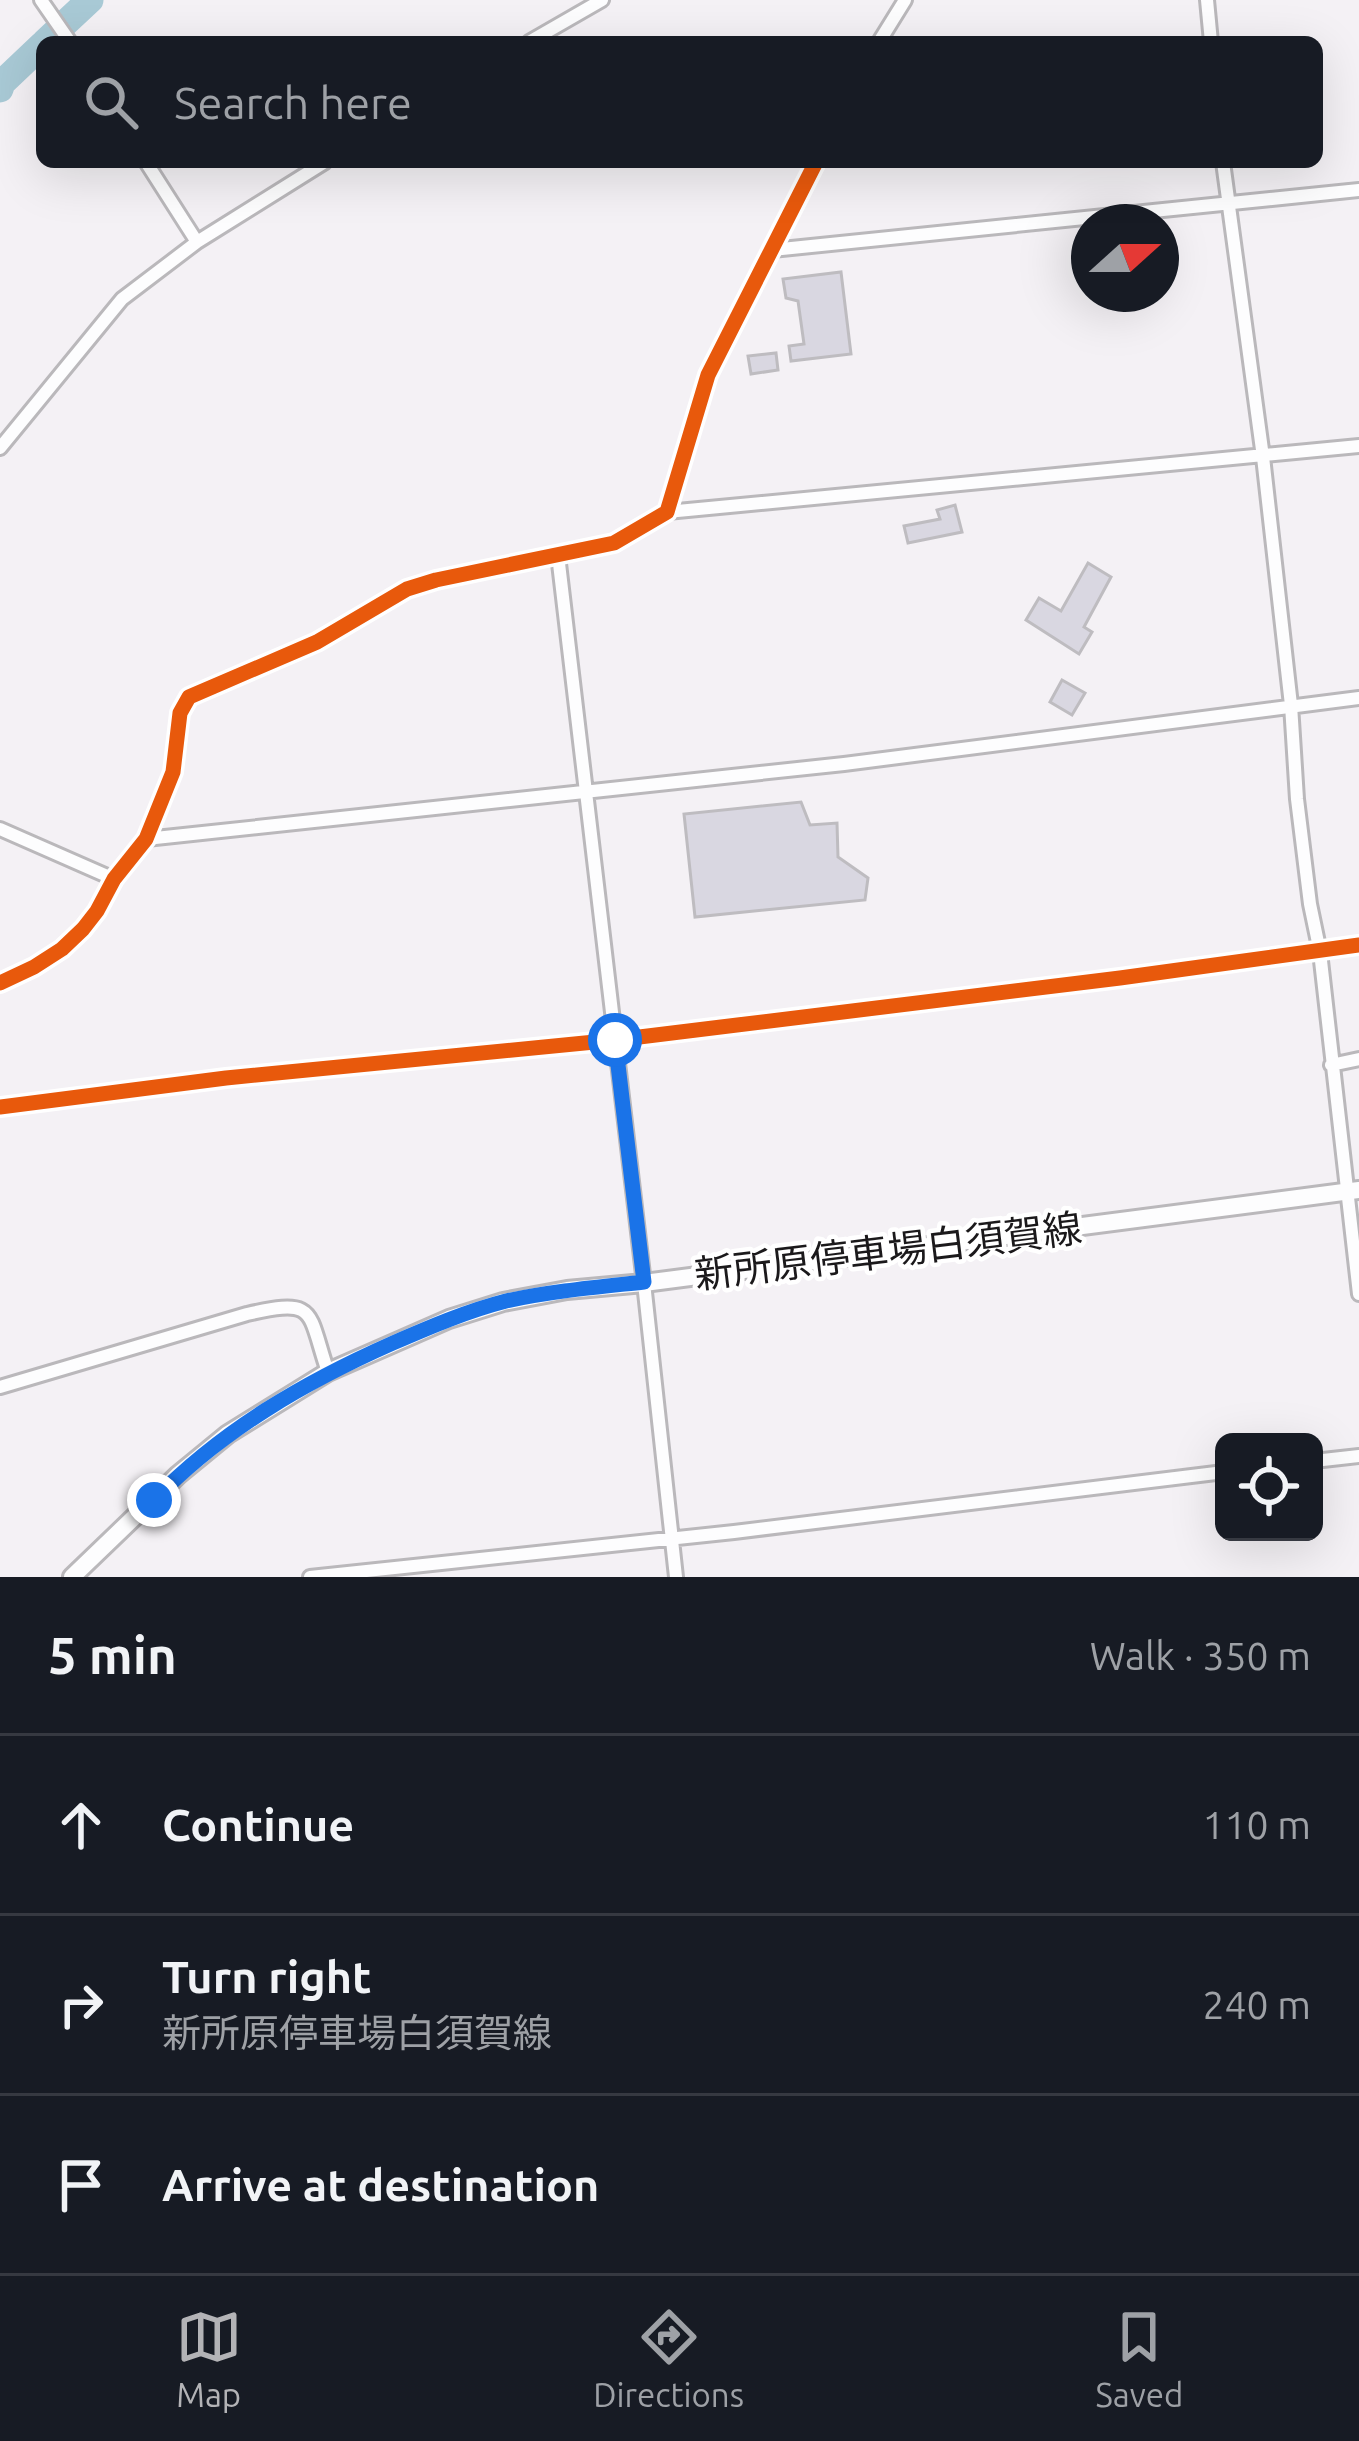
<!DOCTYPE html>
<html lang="en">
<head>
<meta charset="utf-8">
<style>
  :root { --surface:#171b24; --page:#20242c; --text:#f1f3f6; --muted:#9ea1a6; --line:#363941; --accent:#b3b3b6 }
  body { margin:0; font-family:Ubuntu,"Noto Sans JP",sans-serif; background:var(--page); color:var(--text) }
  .controls { position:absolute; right:36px; bottom:36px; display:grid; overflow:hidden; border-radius:18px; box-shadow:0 12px 48px #0002 }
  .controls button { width:108px; height:108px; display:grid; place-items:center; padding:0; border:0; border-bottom:3px solid var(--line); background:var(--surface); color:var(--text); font:60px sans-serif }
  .compass { position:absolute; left:1071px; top:204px; width:108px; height:108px; border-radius:50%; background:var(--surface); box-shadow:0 12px 48px #0002; rotate:69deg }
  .stop { position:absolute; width:36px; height:36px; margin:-27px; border:9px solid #1a73e8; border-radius:50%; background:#fff }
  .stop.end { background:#1a73e8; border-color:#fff; box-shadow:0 3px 12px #0008 }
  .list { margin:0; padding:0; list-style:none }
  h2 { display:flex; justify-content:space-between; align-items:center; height:156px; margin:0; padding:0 48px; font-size:51px }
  h2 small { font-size:39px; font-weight:400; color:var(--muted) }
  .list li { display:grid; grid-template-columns:78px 1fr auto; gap:36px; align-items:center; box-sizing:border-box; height:180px; padding:0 48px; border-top:3px solid var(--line) }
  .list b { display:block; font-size:45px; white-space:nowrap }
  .list p { margin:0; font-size:39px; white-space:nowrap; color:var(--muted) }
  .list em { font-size:39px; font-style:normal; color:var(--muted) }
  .icon { flex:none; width:66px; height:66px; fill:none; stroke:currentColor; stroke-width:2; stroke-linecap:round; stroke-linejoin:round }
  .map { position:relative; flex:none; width:1359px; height:1577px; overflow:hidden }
  .search { position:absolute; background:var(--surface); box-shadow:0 12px 48px #0002; left:36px; right:36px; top:36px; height:132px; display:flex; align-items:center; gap:30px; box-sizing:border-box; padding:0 42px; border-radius:18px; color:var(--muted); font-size:45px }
  .sheet { height:696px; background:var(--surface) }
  nav { display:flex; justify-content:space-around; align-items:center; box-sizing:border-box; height:168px; border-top:3px solid var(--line); background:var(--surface); font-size:33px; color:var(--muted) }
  nav a { display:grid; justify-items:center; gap:6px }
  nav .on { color:var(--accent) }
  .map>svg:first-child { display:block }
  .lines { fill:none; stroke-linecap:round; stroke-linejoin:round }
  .river { stroke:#a8c9d5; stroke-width:27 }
  .building { fill:#d9d7e1; stroke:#bebcc0; stroke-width:3 }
  .street-casing { stroke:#bab8bb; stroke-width:18 }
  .secondary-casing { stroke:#bab8bb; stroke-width:22 }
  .street { stroke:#fdfdfe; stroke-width:12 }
  .secondary { stroke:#fdfdfe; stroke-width:16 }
  .cycleway-casing { stroke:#fff; stroke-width:22 }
  .cycleway { stroke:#e8590c; stroke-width:15 }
  .route { stroke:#1a73e8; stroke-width:15 }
  .labels { text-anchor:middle; stroke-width:9; stroke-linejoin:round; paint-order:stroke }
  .street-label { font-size:39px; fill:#1b191b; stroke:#fff }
</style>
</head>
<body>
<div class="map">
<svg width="1359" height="1577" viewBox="0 0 1359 1577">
  <rect width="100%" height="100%" fill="#f4f1f5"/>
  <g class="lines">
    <path class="river" d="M45 42 90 0
      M0 89 2 83 42 45"/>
  </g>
  <path class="building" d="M841 272 851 354 791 361 789 346 804 344 798 301 786 298 783 279Z
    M776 353 778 370 751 374 748 356Z
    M955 505 962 532 908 543 904 526 940 519 937 510Z
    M1088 563 1111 577 1084 627 1092 632 1079 654 1026 620 1039 598 1061 611Z
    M1062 680 1085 693 1072 715 1050 702Z
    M801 802 810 825 837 823 838 857 868 878 865 900 695 917 684 814Z"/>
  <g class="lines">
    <defs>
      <path id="street" d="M41 0 70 42
        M1207 0 1211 42
        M529 42 602 0
        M879 42 905 0
        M146 162 197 242
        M1223 162 1263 457 1291 705 1297 799 1310 904 1320 952 1359 1294
        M772 250 1359 190
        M0 448 122 299 197 242 325 162
        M667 512 1359 446
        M558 555 644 1283 676 1577
        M0 829 114 879
        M146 839 844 764 1359 698
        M0 983 34 967 62 949 83 929 97 911 114 879 146 839 173 772 180 713 189 697 317 642 407 589 436 580 614 543 667 512 708 375 816 162
        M1331 1065 1359 1059
        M0 1107 226 1078 615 1040 1120 978 1359 945
        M0 1387 247 1314C318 1298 307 1310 328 1372
        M1314 1461 1359 1456
        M310 1577 734 1532 1224 1472"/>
      <path id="secondary" d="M72 1577 178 1475 228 1434 328 1372 449 1319 503 1302 567 1290 644 1283 1359 1190"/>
    </defs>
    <use href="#street" class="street-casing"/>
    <use href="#secondary" class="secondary-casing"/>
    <use href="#street" class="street"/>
    <use href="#secondary" class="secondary"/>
    <defs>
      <path id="cycleway" d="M0 983 34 967 62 949 83 929 97 911 114 879 146 839 173 772 180 713 189 697 317 642 407 589 436 580 614 543 667 512 708 375 816 162
        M0 1107 226 1078 615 1040 1120 978 1359 945"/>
    </defs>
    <use href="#cycleway" class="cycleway-casing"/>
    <use href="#cycleway" class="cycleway"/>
  </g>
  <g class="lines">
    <path class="route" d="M154 1500C222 1430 305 1382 393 1343 430 1327 467 1311 506 1301 552 1291 598 1287 644 1282L615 1040"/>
  </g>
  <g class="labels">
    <g class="street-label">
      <text transform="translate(888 1251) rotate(-7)" y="14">新所原停車場白須賀線</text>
    </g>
  </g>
</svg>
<div class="controls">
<button><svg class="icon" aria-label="locate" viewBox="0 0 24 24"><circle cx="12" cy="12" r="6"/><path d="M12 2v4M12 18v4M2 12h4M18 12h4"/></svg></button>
</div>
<svg class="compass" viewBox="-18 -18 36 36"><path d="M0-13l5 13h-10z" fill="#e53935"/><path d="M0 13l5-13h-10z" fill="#9ea1a6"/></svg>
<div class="stop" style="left:615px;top:1040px"></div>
<div class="stop end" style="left:154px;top:1500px"></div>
<div class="search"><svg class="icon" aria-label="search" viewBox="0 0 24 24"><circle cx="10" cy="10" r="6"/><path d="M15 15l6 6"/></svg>Search here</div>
</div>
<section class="sheet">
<h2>5 min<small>Walk · 350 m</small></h2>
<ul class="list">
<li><svg class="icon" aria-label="ahead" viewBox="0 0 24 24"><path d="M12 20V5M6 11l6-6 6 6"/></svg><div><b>Continue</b></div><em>110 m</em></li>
<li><svg class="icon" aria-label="right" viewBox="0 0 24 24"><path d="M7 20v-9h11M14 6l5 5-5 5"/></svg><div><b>Turn right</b><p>新所原停車場白須賀線</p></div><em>240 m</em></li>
<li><svg class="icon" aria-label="arrive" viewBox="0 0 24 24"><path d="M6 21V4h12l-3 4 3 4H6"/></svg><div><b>Arrive at destination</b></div></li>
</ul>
</section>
<nav>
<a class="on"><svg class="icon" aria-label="map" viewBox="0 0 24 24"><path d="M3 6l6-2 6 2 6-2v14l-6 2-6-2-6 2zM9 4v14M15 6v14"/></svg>Map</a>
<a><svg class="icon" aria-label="directions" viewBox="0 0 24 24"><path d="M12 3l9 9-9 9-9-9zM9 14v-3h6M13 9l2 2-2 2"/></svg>Directions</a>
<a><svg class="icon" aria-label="saved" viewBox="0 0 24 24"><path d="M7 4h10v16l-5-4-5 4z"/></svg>Saved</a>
</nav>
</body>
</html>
